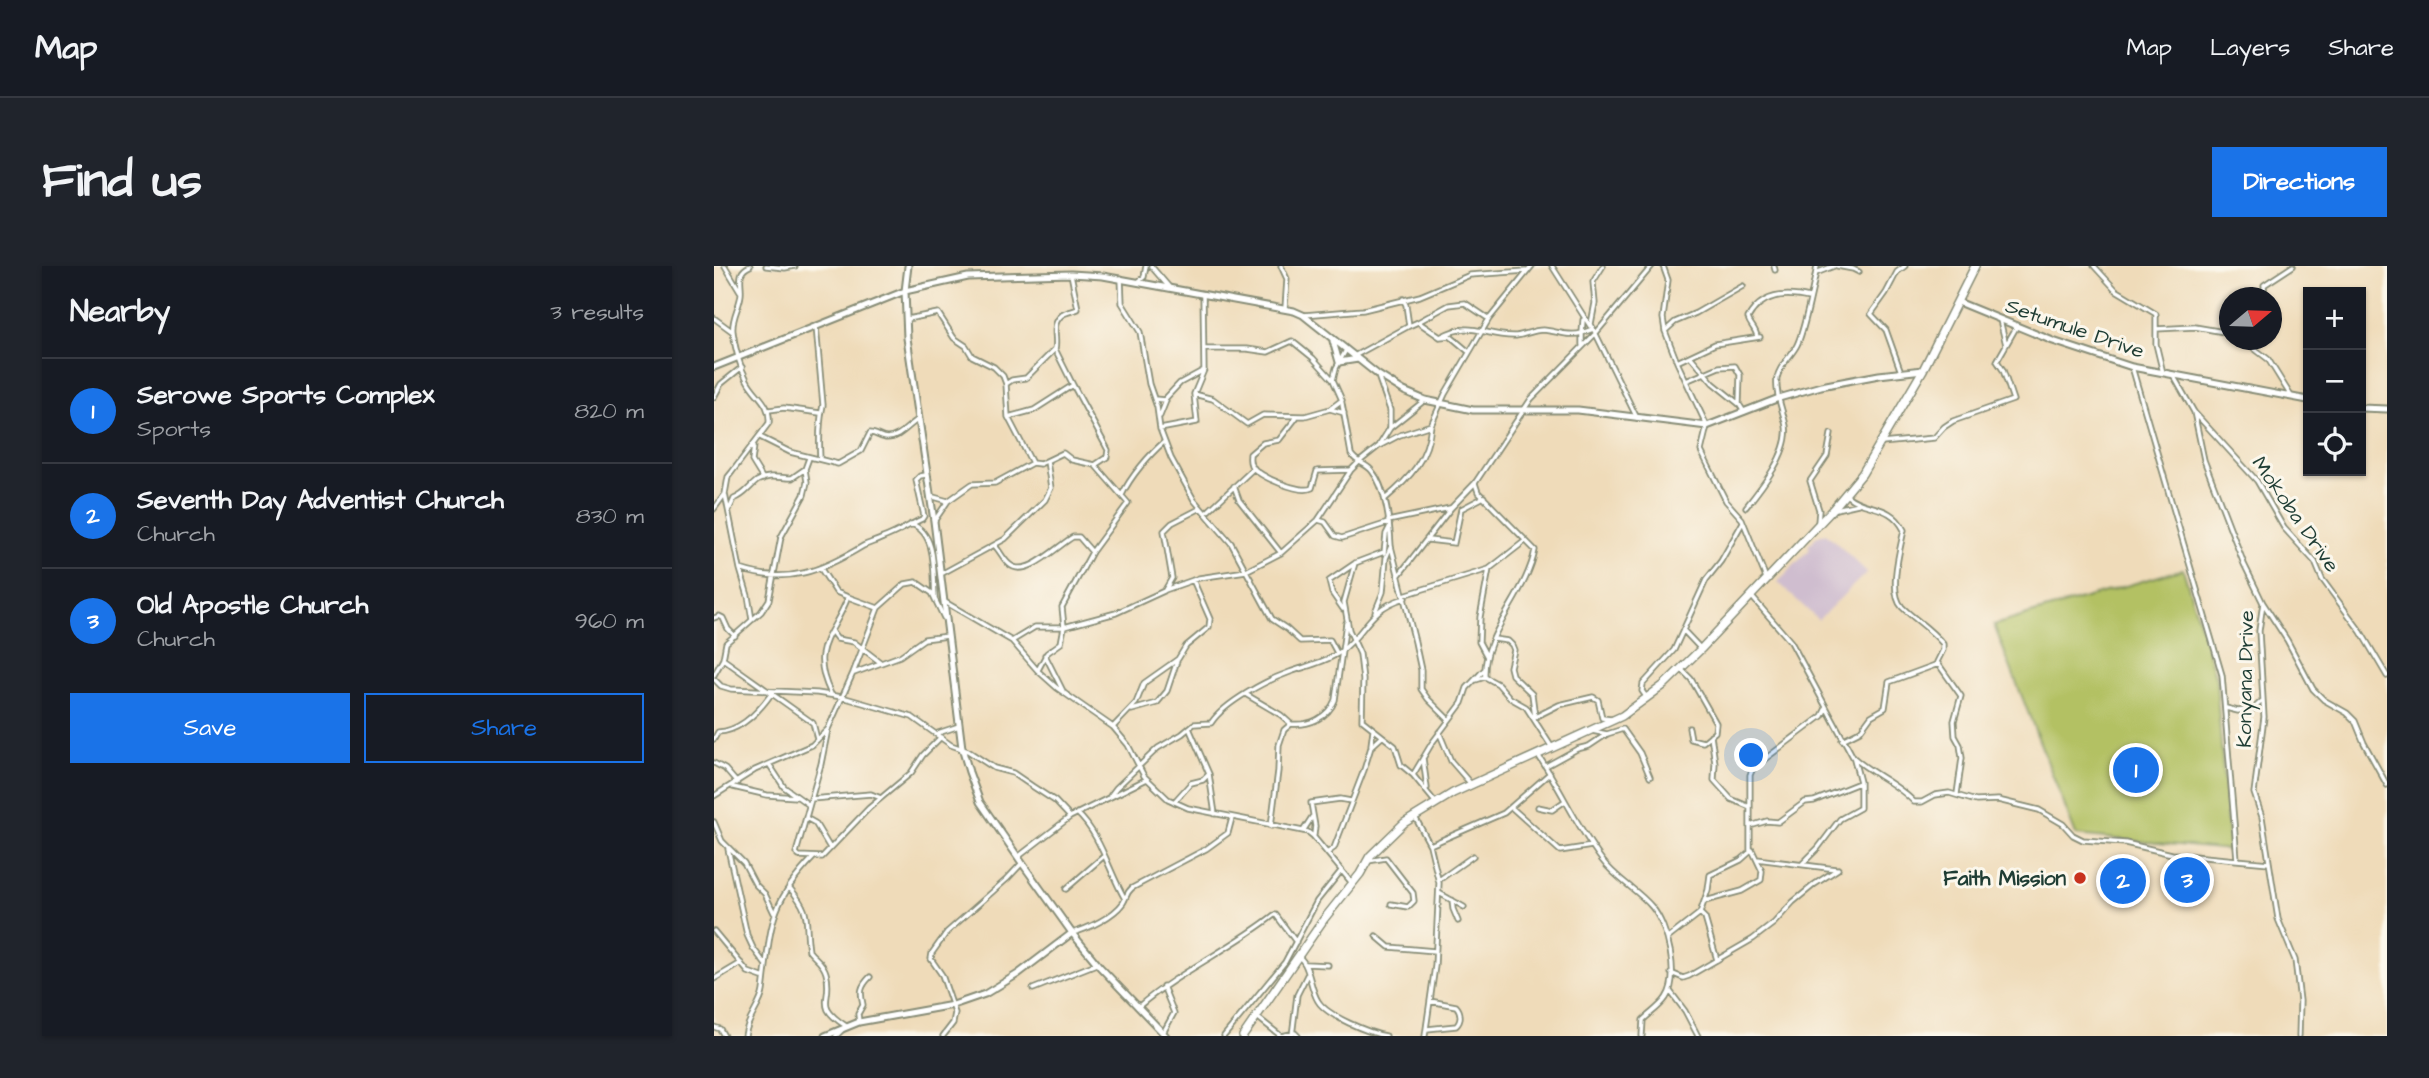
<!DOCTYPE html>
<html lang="en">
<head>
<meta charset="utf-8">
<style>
  :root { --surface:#171b24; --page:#20242c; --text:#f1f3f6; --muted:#9ea1a6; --line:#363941; --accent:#1a73e8 }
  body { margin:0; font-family:"Architects Daughter",sans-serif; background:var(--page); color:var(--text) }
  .controls { position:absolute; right:21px; top:21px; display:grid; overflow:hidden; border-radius:0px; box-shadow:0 2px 5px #0004 }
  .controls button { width:63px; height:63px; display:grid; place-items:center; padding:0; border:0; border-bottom:2px solid var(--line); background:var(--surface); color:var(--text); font:35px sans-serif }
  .compass { position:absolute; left:1505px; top:21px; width:63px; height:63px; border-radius:50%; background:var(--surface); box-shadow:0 2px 5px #0004; rotate:71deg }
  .you { position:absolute; left:1038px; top:490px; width:24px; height:24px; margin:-18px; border:5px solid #fff; border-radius:50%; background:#1a73e8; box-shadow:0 0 0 10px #1a73e833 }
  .badge { display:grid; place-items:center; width:46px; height:46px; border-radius:50%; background:var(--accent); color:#fff; font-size:23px; font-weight:700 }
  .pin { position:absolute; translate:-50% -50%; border:4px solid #fff; box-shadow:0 2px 7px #0006 }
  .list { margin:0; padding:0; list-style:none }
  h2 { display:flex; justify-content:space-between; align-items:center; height:91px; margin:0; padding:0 28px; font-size:30px }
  h2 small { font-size:23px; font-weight:400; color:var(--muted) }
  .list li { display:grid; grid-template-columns:46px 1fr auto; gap:21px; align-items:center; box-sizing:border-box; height:105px; padding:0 28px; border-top:2px solid var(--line) }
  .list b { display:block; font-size:26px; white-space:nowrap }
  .list p { margin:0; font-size:23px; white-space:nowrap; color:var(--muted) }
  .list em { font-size:23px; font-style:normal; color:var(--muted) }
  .actions { display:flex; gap:14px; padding:21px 28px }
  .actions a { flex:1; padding:16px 0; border:2px solid var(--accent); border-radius:0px; text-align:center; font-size:24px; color:var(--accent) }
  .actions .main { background:var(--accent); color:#fff }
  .icon { flex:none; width:38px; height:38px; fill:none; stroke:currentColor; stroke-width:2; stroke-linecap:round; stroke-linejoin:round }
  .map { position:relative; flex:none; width:1673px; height:770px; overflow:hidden; border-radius:0px }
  header { display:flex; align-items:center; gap:42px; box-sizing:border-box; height:98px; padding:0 35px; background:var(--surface); border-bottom:2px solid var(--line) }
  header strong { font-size:33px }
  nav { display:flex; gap:38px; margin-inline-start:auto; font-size:24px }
  .intro { display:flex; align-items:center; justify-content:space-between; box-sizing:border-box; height:168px; padding:0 42px }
  h1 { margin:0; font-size:49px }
  .button { padding:18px 32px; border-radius:0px; background:var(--accent); color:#fff; font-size:24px; font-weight:700 }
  main { display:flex; gap:42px; padding:0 42px }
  aside { flex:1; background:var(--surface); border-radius:0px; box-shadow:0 2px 5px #0004 }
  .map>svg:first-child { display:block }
  .industrial { fill:#cfbdcf }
  .green { fill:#b3c164; stroke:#697f4c; stroke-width:2 }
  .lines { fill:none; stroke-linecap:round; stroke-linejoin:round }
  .minor-casing { stroke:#878c76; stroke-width:7 }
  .tertiary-casing { stroke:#878c76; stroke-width:9 }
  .primary-casing { stroke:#878c76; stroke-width:10 }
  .minor { stroke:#fff; stroke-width:3.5 }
  .tertiary { stroke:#fff; stroke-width:5 }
  .primary { stroke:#fff; stroke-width:7 }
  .poi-dot { fill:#c8321e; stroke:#fbf7ec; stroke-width:2.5 }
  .labels { text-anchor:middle; stroke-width:6; stroke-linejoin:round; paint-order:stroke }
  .street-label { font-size:21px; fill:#1f3d34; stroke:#fbf7ec }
  .poi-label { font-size:21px; font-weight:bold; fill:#1f3d34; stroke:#fbf7ec; text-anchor:end }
</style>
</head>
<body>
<header>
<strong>Map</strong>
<nav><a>Map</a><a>Layers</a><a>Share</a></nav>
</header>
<div class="intro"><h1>Find us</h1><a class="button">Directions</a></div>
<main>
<aside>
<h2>Nearby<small>3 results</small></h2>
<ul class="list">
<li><span class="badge">1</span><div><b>Serowe Sports Complex</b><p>Sports</p></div><em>820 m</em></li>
<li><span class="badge">2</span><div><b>Seventh Day Adventist Church</b><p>Church</p></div><em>830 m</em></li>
<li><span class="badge">3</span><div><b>Old Apostle Church</b><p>Church</p></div><em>960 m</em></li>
</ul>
<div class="actions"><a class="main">Save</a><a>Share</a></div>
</aside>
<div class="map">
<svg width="1673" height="770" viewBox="0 0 1673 770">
  <rect width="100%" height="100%" fill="#fbf7ec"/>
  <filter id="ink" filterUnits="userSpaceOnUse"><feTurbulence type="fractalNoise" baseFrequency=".0143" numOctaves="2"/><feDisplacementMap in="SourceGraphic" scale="14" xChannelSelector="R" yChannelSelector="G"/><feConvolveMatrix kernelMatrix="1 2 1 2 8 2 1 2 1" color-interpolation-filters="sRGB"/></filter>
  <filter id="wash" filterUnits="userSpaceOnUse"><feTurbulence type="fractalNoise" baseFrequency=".00686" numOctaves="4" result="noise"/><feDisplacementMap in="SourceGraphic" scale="28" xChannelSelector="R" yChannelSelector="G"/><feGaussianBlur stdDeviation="1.57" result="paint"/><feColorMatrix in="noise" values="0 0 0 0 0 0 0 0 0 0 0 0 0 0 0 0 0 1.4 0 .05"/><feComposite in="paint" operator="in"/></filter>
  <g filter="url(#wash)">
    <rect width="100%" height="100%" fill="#efdbb9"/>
    <path class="industrial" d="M1112 267 1153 306 1104 354 1064 316 1096 283 1094 280 1102 271Z"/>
    <path class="green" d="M1469 303 1502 413 1515 584 1362 569 1280 359Z"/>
  </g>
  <g filter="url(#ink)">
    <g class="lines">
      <defs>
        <path id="minor" d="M11 0 26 25
          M52 0 71 2 81 0
          M437 0 455 21
          M567 0 573 13 571 42
          M838 0 876 60
          M889 0 879 16 881 37 877 58 923 152
          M949 0 954 14 949 52 951 65 963 96 993 160 987 185 1012 235 1028 253 1052 312
          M1060 0 1061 4
          M1123 0 1139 3 1145 6
          M1380 0 1402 24 1442 48V63
          M1102 7 1120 0
          M407 12 408 37 426 66 435 118 443 141 446 163 457 192 480 234 517 277 558 353 573 363 586 375 616 374 623 387
          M425 15 430 11 432 0
          M489 28 490 104 480 128 499 133 533 158 549 149 591 150 616 143 628 134
          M1551 32 1550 19 1579 0
          M689 33 692 39 695 60 704 56 726 71 736 70 755 86
          M590 49 649 44 706 30 756 9 812 5
          M0 52 19 66
          M193 53 224 47 240 72 252 80 258 90 280 101 289 110 292 118 294 151 318 197
          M869 54 868 67 879 63
          M1286 54 1292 79
          M704 56 735 39 751 37 775 53
          M102 60 109 139C105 157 105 175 106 193
          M951 65 961 56 982 47 1029 20
          M726 71C760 53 768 71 802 70 811 69 819 64 829 64 842 65 855 71 868 67V79
          M1043 71C1042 62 1036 60 1034 52 1047 28 1070 26 1095 32
          M1529 74 1554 93 1577 130
          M490 83H533L554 86 578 75 599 92 619 114
          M632 84 622 102 619 114 627 132 637 188C642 197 652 197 658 205 672 222 676 259 677 280L701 376 707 404V423L714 433 734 453
          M642 89 695 60
          M976 90 999 117 1025 138 1030 146
          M963 96 1001 78 1046 71
          M1418 101 1508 409 1523 593
          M1187 106 1172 64 1157 48 1172 27 1183 6 1191 0
          M1449 107 1442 78V63L1481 61 1516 67
          M1459 109 1480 146 1543 215 1570 262 1601 296 1608 313 1647 366 1673 410
          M664 110 676 144V162
          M972 115 1005 101 1021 100 1026 109 1025 138
          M292 118 298 114 312 112 341 83C344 72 336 59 348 49 352 46 360 45 364 43L357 8
          M359 119 394 184 393 191 381 199
          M0 131 7 118 28 101
          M441 133 450 134 466 117 490 104
          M616 143 630 147
          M55 144 70 142 106 147
          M1480 146 1490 194 1530 298 1549 337 1545 365 1550 451 1540 527 1548 551 1564 653 1581 694 1586 735 1585 770
          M446 150 452 135
          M294 151 320 144 359 119 341 83
          M582 152 565 174 549 177 536 188C536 193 535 194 537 199 544 211 587 228 598 222L603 205 637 204
          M446 163 483 156 480 128
          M46 171 76 186 124 198 147 185 156 167C162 167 167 172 173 172 186 172 194 159 205 153
          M1168 177 1220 172 1230 161 1239 155 1299 134 1289 104 1283 95 1303 60
          M666 178 676 162 711 134
          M40 180 38 195 49 213
          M761 217 764 226 821 284C813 328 768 368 771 411
          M520 220 525 234 567 287
          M11 228 14 211 18 206 55 157C57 136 41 130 33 114 26 101 21 81 19 66 17 52 26 41 27 28 28 16 22 6 36 0
          M408 229C416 211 436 188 450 176
          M1132 229C1152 246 1176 236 1190 264 1186 283 1174 326 1188 341 1201 354 1216 362 1229 378V384L1223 396 1247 430 1240 455 1241 470 1246 479 1248 492 1243 528
          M216 230 234 235
          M671 233C696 212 714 193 717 159
          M1032 241C1048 221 1076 186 1072 160 1069 144 1061 128 1063 112 1066 98 1077 91 1083 79 1090 65 1100 17 1103 0
          M16 242 20 233C31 229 34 222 43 215 55 208 66 212 78 212L91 203
          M487 242 458 257 450 265 458 312 451 324 485 312 532 305 567 287 604 254 637 204 645 196 665 180 686 169 717 159 731 128 775 53 818 0
          M0 243 11 228 26 303C73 319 108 305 149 280 155 277 163 275 169 272 183 267 195 259 208 253L210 250 202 214 206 210 212 209
          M1122 243 1144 238
          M492 247 540 202
          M221 254 234 235 258 218 281 217 318 197 326 198 349 187 358 194 381 199 414 237 378 286 348 341 350 361 402 347 450 325
          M604 254 611 256 621 270 628 272 674 257
          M674 255 736 242
          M1104 256 1105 244 1096 215 1113 190 1117 168
          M197 258C224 267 219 308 221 332
          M714 274 740 277 747 243 770 231
          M281 280C286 285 289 293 295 298 312 314 344 279 359 271H365L378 286
          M670 286 641 297 630 336 635 364 646 388 649 414 648 454 681 480 687 499 699 509
          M670 287 672 268 675 262
          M26 303 34 330 38 354
          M107 303 122 326 134 331C119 371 94 381 117 428
          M227 308 291 273 331 234 337 222 333 195
          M685 309 737 242 761 217 817 133 882 67 938 0
          M690 329 775 303 811 275
          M134 331 164 342 191 318 202 316 218 327 230 352
          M1038 331 1077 376 1139 491C1157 508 1183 517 1200 536H1208L1221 529 1235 527 1262 535 1284 534 1325 544 1349 558 1359 569 1369 574 1411 577 1458 588 1555 597
          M231 336 298 375 324 405 343 422 399 461 414 479 430 510 454 533 474 542 594 566 599 570 637 616
          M1549 337 1573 374 1599 423 1610 434 1633 447 1641 455 1650 477 1673 519
          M629 343 618 327 615 315 640 298
          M661 346 669 326 672 292 677 280
          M0 352 5 350 9 352 14 363 21 370
          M969 364 987 383
          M117 365 123 373 140 376 166 396
          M780 373 794 375 798 379 800 384 796 401 798 409 818 428 821 451
          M298 375 321 361H350L347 377 333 387 324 404
          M331 389 349 425
          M773 391 765 376 766 351 775 303
          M9 393 99 457 103 473
          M967 403 977 413 1002 457 1001 466 989 476 977 473 975 462
          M140 407 186 390 210 373 234 370
          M0 409 9 393 12 377 47 346 55 334 67 271 90 229 93 216 91 203 95 192
          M0 413 7 420 17 423 103 427 128 431 198 451 237 479 254 485 280 502 299 507 318 520 341 535 356 551
          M762 414 771 411 784 418 796 432 812 441 837 480
          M533 429 567 449 577 458
          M933 432 928 425 929 418 960 384 992 314 1007 295 1029 256
          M1512 442 1524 445 1539 443 1548 435
          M418 444 443 437 453 425 463 395
          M821 451 845 439 879 431 884 434 888 452 897 453
          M399 461 422 437 430 417 464 393 472 380 495 361 496 353 479 314
          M475 462 495 508 501 548
          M114 463 107 498 82 587 85 590 108 591 155 542 197 507 209 489 227 471
          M878 465 893 468
          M725 466 737 495 756 517
          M224 467 245 460
          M997 469 1001 497 1000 514 1017 533 1036 541
          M0 473 4 466C27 465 46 444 58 427
          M1128 474 1146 465 1157 450 1171 442 1175 416 1224 398
          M657 479 659 464
          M824 489C847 523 863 561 888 594 902 613 924 624 938 641 954 660 966 711 952 732 946 741 936 747 929 754L928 770
          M709 492 713 522
          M0 497 11 503 23 517
          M55 498 70 521 95 539
          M832 500 863 483 875 480 893 468 909 463 926 487 936 511
          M19 521 53 529 82 531
          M0 530 41 504 98 479 114 463 139 407 164 342
          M396 530 402 522 444 482 468 468 480 458 497 457C511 436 553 414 576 406 593 400 612 396 626 386 653 366 653 343 691 332
          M97 533 157 528 167 532
          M460 536 477 517 489 514 495 508
          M721 536 699 509 718 477 748 437 753 422 770 404
          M824 541 838 544 851 535
          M798 542 846 585 878 580
          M363 547C387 569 395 606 411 633
          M701 551 716 579 725 617 721 700 711 770
          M92 552 101 557 116 582
          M0 556 8 575 30 597 41 618 51 628 60 647
          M557 560 564 505 565 479 570 464 577 458C595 460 614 452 621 434L632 357
          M1036 560 1053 555 1064 556 1091 536 1100 535 1145 517
          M589 565 598 551
          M600 569 601 560 597 537 626 533 637 535
          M716 579 790 547 836 507
          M14 583 33 669 39 682 51 698
          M613 587 620 582 650 504 657 481 668 471
          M304 591 356 551 433 513
          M1043 593 1122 603
          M654 595 672 592 699 627 700 635 694 641 677 638
          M1089 597 1104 582 1126 553 1146 542V516L1140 493
          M725 614 759 590
          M75 621C99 649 90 653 95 685 101 693 109 696 112 707 120 735 98 738 132 760L122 770
          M352 623 390 590
          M725 627 750 641
          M738 634 739 643 744 655
          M991 635 1028 625 1047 614 1048 605 1038 584
          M986 647 991 652 1003 694
          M0 665 34 706 48 711
          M358 667C374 663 400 650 409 637 413 631 412 627 418 622L492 583 514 567 518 552
          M662 670 675 681 721 685
          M954 672 986 647 994 624 996 609 1027 594 1036 586V509L1039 502 1108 450 1112 442
          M585 691C596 699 596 723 604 735 613 750 655 767 672 770
          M592 698 614 699
          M957 707 969 712 975 710 1039 673 1060 657 1079 636 1101 618 1124 603
          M0 713 27 697
          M319 723 382 698
          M956 725 971 745 984 770
          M424 741C466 705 517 683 560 649H562L582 676
          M543 751 567 770 581 767 584 770
          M145 756 144 748 149 739C146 726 146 721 156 711
          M0 761 6 763 10 770
          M713 763 742 760C748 755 747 745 742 740L716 735
          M449 767 460 747 449 720
          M31 770C33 752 47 740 49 725 57 663 53 639 100 591
          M229 770 239 757 241 747 228 709 217 693 218 687 233 666 293 613 308 597
          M510 770 571 696 603 635 627 605
          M578 770 583 729 593 709"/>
        <path id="tertiary" d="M194 0 191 25 193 72 220 255 248 482 255 506 266 536 308 597 358 667 386 701 452 770
          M1244 36 1339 75 1418 101 1594 134
          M619 75 625 96 644 93
          M0 101 191 25 254 11 357 8 389 10 580 45 589 49 663 108 690 125 711 134 759 144H864L993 160 1065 132 1107 120 1165 109 1209 104
          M1647 142 1673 143
          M111 770 145 756 239 739 271 728 304 708 358 667"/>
        <path id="primary" d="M529 770 610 653 646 608 656 590 690 557 739 527 908 450 950 419 987 383 1119 243 1148 208 1209 104 1261 0"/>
      </defs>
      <use href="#minor" class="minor-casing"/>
      <use href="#tertiary" class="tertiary-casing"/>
      <use href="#primary" class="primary-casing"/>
      <use href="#minor" class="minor"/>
      <use href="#tertiary" class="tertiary"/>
      <use href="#primary" class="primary"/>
    </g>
  </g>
  <circle class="poi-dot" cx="1366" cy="612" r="7"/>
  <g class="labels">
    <g class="street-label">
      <text transform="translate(1361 62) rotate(19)" y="7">Setumule Drive</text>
      <text transform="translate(1582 248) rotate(55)" y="7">Mokoba Drive</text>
      <text transform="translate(1531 413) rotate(-89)" y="7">Konyana Drive</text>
    </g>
    <g class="poi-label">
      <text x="1352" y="619">Faith Mission</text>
    </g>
  </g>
</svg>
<div class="controls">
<button>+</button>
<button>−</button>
<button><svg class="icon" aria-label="locate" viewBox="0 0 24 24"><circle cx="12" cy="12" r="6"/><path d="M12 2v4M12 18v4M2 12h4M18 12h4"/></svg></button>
</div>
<svg class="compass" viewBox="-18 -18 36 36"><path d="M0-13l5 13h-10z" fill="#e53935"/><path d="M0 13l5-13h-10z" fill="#9ea1a6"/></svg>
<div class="you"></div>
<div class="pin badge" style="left:1422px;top:504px">1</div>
<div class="pin badge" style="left:1409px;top:615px">2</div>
<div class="pin badge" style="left:1473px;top:614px">3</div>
</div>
</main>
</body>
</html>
